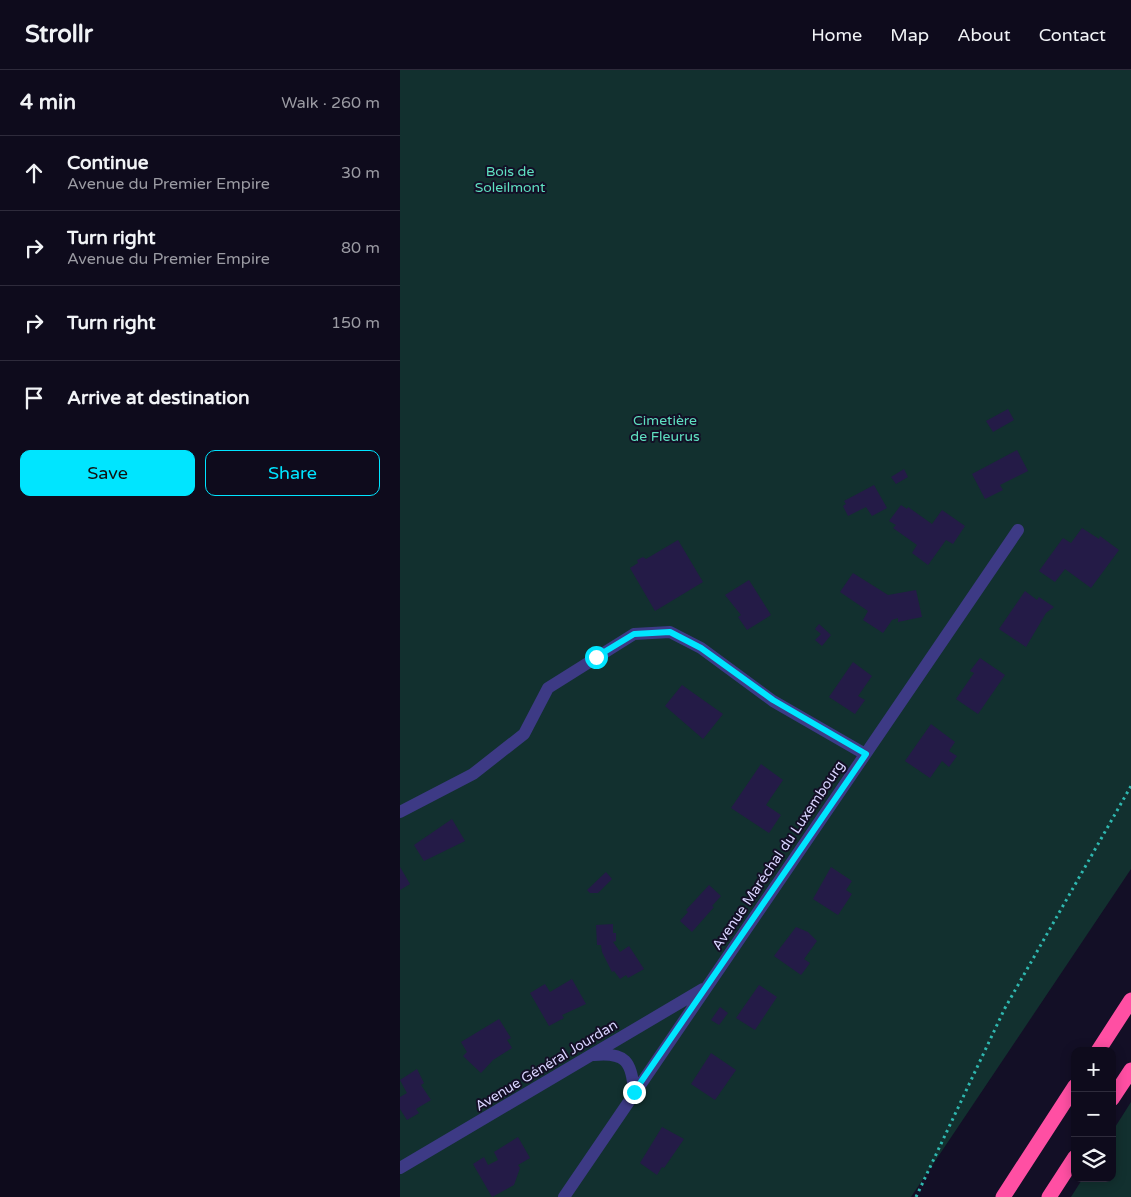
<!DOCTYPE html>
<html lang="en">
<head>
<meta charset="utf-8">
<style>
  :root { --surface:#0e0b1c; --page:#171425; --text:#f1f3f6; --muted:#9b9ba3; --line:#2e2b3b; --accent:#00e5ff }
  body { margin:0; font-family:"Varela Round",sans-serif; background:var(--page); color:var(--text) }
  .controls { position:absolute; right:15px; bottom:15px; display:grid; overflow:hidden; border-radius:10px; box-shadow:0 2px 12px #0003 }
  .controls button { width:45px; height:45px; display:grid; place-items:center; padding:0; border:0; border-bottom:1px solid var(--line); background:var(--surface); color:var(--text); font:25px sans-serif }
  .stop { position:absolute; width:15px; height:15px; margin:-11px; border:4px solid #00e5ff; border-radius:50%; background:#fff }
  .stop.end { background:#00e5ff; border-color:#fff; box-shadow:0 1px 5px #0008 }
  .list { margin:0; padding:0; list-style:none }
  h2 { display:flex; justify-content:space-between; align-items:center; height:65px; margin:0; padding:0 20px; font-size:21px }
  h2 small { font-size:16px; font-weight:400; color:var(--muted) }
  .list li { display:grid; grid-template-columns:32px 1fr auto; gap:15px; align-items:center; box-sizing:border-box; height:75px; padding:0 20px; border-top:1px solid var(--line) }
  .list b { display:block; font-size:19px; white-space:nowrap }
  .list p { margin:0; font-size:16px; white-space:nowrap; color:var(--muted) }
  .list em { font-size:16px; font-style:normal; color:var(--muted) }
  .actions { display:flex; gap:10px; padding:15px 20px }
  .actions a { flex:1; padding:11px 0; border:1px solid var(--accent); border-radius:10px; text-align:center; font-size:18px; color:var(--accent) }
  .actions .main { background:var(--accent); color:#111 }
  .icon { flex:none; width:28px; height:28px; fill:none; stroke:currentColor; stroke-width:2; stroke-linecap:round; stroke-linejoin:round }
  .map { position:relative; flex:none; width:731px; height:1127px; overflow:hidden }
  header { display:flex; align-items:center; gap:30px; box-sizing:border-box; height:70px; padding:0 25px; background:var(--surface); border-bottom:1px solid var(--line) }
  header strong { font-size:24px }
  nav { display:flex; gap:28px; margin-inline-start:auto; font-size:18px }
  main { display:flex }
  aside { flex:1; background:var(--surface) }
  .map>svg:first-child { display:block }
  .green { fill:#12302f }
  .building { fill:#241b47 }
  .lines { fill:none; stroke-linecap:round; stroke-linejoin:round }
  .path { stroke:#2fb8b0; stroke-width:3; stroke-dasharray:2.5 4; stroke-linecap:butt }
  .minor { stroke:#3d3a85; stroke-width:12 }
  .motorway { stroke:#ff4fa3; stroke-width:15 }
  .route { stroke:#00e5ff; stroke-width:6 }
  .labels { text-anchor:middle; stroke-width:4; stroke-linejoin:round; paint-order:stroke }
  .park-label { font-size:14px; fill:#5fe0c0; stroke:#130f26 }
  .street-label { font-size:14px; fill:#d9d4ff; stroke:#130f26 }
</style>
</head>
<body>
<header>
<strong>Strollr</strong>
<nav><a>Home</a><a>Map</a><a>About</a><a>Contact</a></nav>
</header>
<main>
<aside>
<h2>4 min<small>Walk · 260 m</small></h2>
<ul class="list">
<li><svg class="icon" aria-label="ahead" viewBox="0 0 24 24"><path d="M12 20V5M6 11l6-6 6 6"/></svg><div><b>Continue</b><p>Avenue du Premier Empire</p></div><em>30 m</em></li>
<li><svg class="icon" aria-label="right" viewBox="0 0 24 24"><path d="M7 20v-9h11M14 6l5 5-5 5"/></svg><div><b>Turn right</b><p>Avenue du Premier Empire</p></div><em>80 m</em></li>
<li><svg class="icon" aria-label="right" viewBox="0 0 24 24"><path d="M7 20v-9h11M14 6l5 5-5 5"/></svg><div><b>Turn right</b></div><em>150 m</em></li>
<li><svg class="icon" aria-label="arrive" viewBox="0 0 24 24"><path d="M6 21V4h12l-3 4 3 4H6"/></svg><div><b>Arrive at destination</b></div></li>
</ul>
<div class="actions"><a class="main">Save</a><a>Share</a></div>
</aside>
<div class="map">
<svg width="731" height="1127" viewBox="0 0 731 1127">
  <rect width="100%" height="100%" fill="#130f26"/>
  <path class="green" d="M0 0H731V799L511 1127H0Z
    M731 1032V1127H671L683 1108H712V1062Z"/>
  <path class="building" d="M608 339 614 350 593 362 586 351Z
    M617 380 628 401 600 415 603 420 585 429 572 404Z
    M504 399 508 407 496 414 491 407Z
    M474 415 487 438 472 446 466 437 448 446 443 436 446 434 444 431Z
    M501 435 507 439 508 437 532 454 542 440 565 456 553 474 546 470 528 495 512 483 517 475 493 458 496 455 489 451Z
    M682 458 699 469 700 466 719 480 691 518 665 499 655 512 639 501 663 468 671 473Z
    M278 470 303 512 255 541 230 498 238 493 237 490 243 487 246 489Z
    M453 503 488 525 516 520 522 547 498 552V548L492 550 483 563 463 550 468 541 440 522Z
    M349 510 371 545 347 560 338 547 341 545 325 525Z
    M625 521 637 530 639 527 654 537 646 543 626 577 599 559Z
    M419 554 431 565 422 576 415 570 421 564 415 559Z
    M580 588 605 605 578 644 556 629 574 603 570 601Z
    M453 592 472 606 458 626 465 630 455 644 429 627Z
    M282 615 323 644 303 669 265 636Z
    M531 654 555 672 549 681 557 686 549 697 542 691 530 708 505 691Z
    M361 694 383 710 366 735 381 745 369 763 331 738Z
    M52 749 65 771 24 791 14 775Z
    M0 797 10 814 0 820Z
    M431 797 452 811 446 820 452 824 438 845 413 829Z
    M206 802 212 809 198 823H190L187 820Z
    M309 815 321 826 312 836 314 837 292 862 280 851 288 842 286 840Z
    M213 854V863H216V871L213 872 218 879 220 882 229 876 244 899 228 908 226 905 220 909 214 901 212 902 202 882 201 875H197L196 855Z
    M396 857 408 862 417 871 404 889 410 893 401 905 374 886Z
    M172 909 186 934 162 945 164 948 149 956 130 923 145 914 150 922Z
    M359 915 377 927 355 960 336 948Z
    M320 937 328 943 319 955 311 950Z
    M99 949 111 968 107 970 112 978 93 990 81 1003 63 986 67 982 61 972Z
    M311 983 336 1000 315 1030 291 1014Z
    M17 999 24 1013 21 1015 31 1030 16 1039 19 1043 7 1050 0 1039V1027L7 1023 0 1010Z
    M262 1057 284 1069 264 1098 262 1097 257 1105 240 1093Z
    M118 1067 130 1088 118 1095 120 1098 114 1115 92 1127 73 1094 84 1087 88 1095 98 1090 94 1082Z"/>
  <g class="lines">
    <path class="path" d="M516 1127 605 938 731 716"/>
    <path class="minor" d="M0 742 73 704 124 664 148 618 234 564 270 562 301 578 373 631 465 684
      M194 985C225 982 232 991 234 1022
      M0 1098 303 919
      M164 1127 618 460"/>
    <path class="motorway" d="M698 981 731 930
      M712 1029 731 1000
      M603 1127 675 1016
      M649 1127 675 1087"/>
  </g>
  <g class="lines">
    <path class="route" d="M196 587 234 564 270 562 301 578 373 630 466 684 234 1022"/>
  </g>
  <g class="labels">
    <g class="park-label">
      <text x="110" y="106">Bois de<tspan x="110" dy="16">Soleilmont</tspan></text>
      <text x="265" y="355">Cimetière<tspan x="265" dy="16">de Fleurus</tspan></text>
    </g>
    <g class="street-label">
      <text transform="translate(378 785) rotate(-56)" y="5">Avenue Maréchal du Luxembourg</text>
      <text transform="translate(146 995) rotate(-31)" y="5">Avenue Général Jourdan</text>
    </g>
  </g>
</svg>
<div class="controls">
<button>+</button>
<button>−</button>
<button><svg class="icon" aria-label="layers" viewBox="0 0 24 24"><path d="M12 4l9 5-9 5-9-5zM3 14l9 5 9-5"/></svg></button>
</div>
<div class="stop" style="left:196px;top:587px"></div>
<div class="stop end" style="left:234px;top:1022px"></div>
</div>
</main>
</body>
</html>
